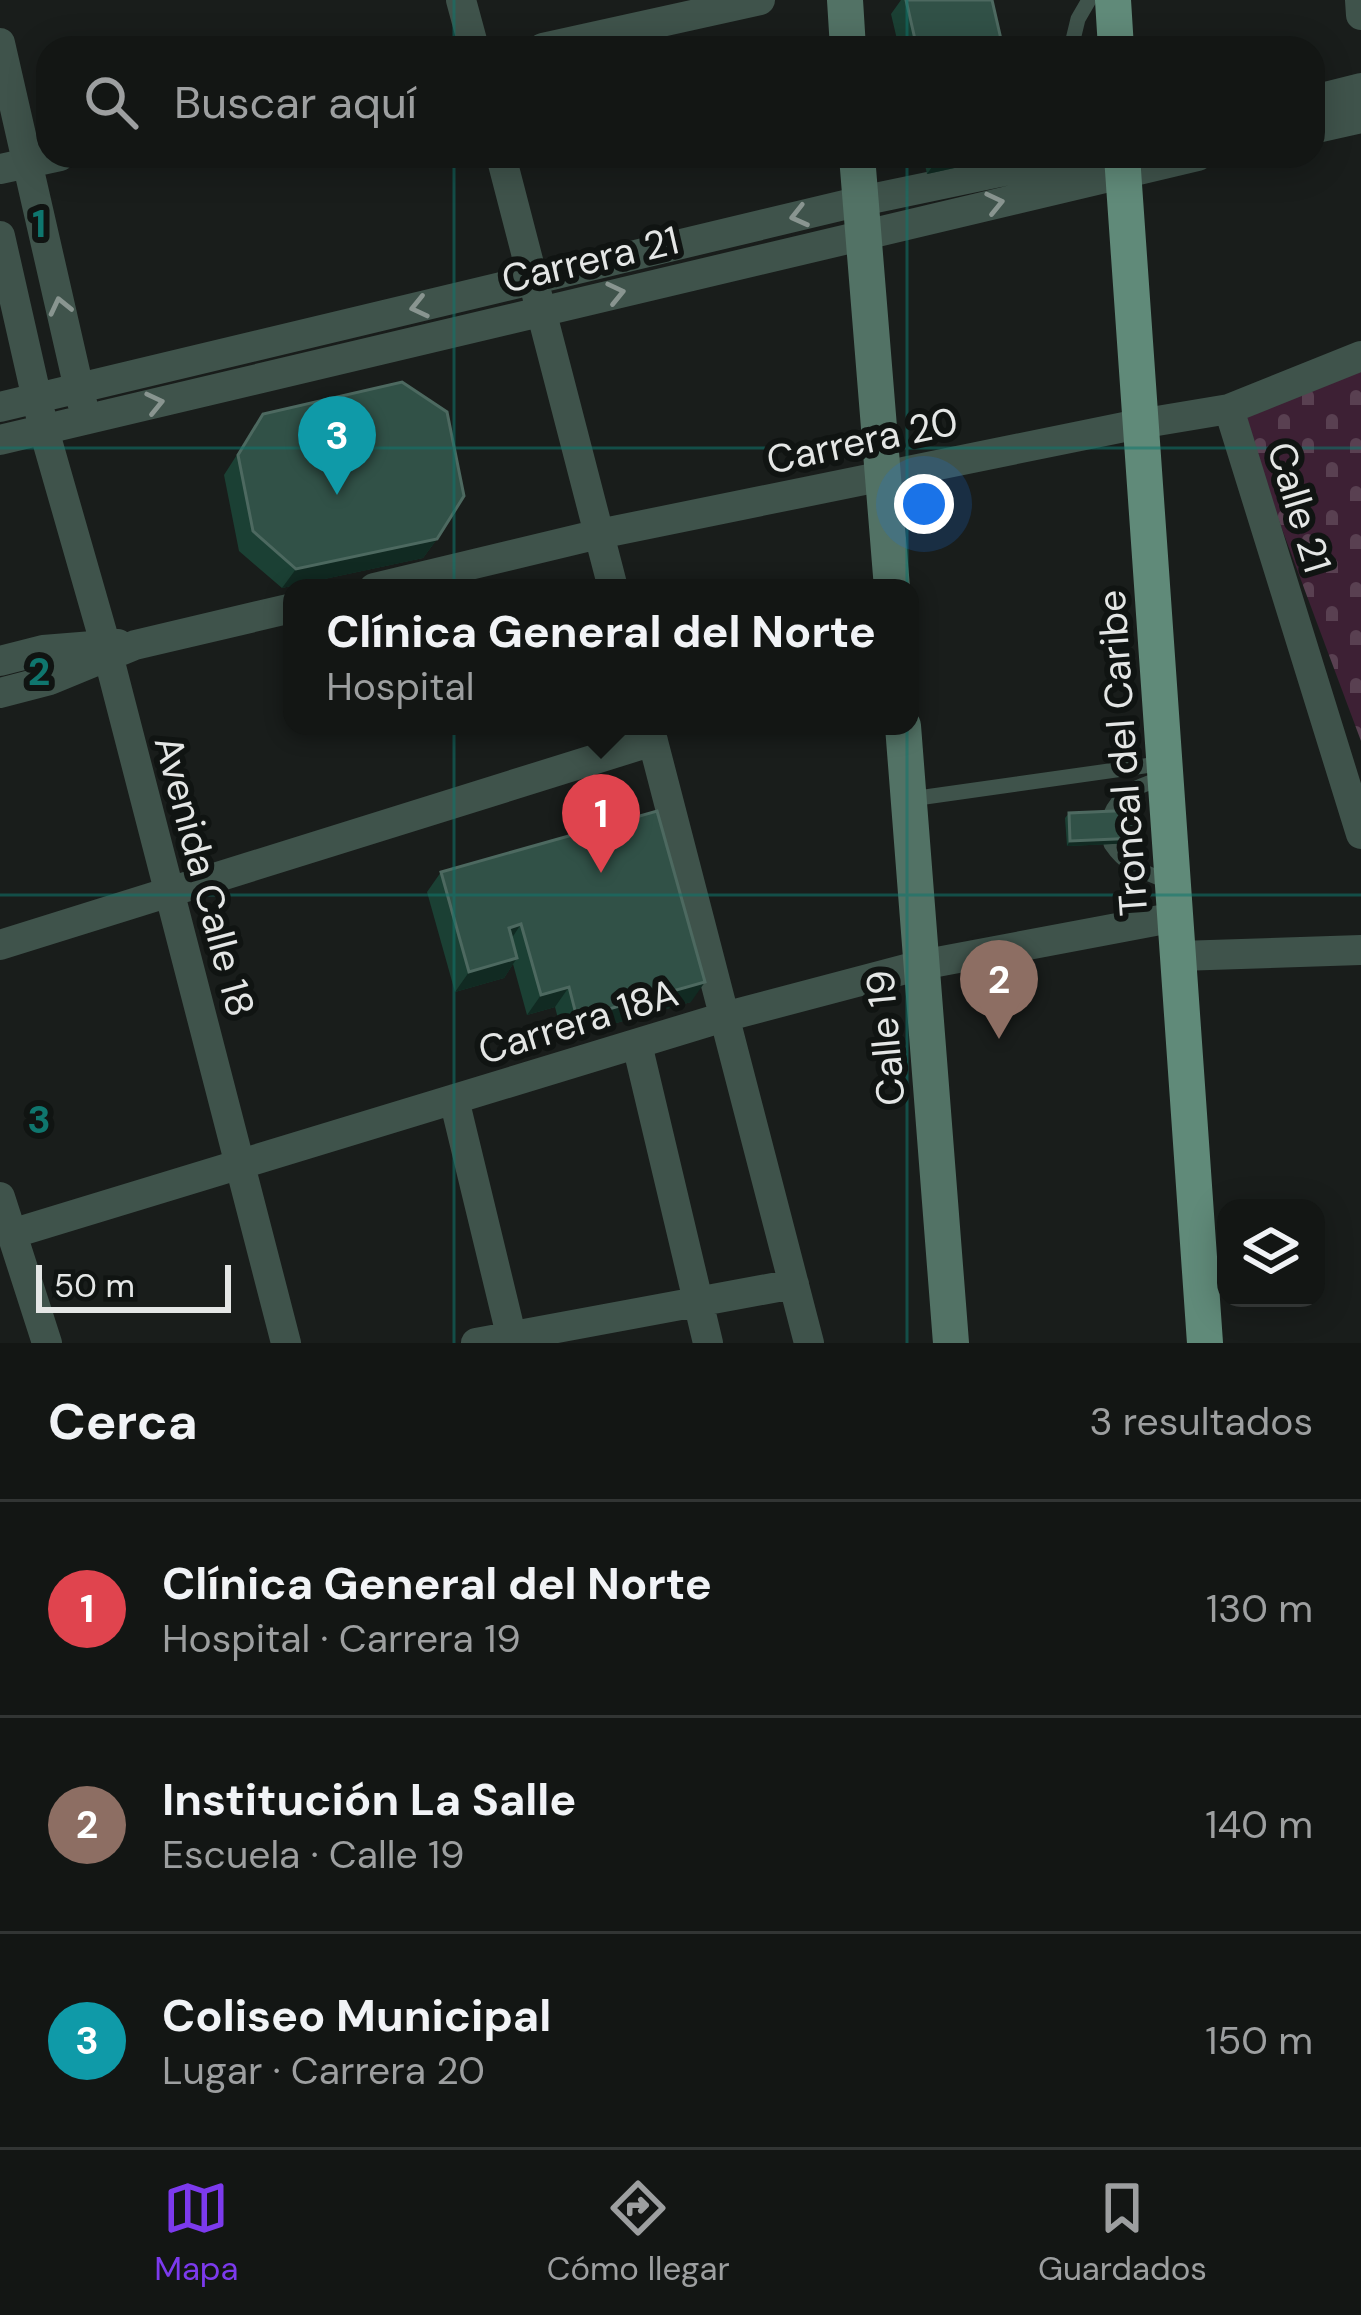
<!DOCTYPE html>
<html lang="es">
<head>
<meta charset="utf-8">
<style>
  :root { --surface:#131614; --page:#202322; --text:#f1f3f6; --muted:#9d9fa0; --line:#323534; --accent:#7c3aed }
  body { margin:0; font-family:"DM Sans",sans-serif; background:var(--page); color:var(--text) }
  .controls { position:absolute; right:36px; bottom:36px; display:grid; overflow:hidden; border-radius:24px; box-shadow:0 6px 30px #0003 }
  .controls button { width:108px; height:108px; display:grid; place-items:center; padding:0; border:0; border-bottom:3px solid var(--line); background:var(--surface); color:var(--text); font:60px sans-serif }
  .scale { position:absolute; left:36px; bottom:30px; width:195px; box-sizing:border-box; padding-left:12px; border:6px solid #e4e6e5; border-top:0; font-size:33px; line-height:42px; white-space:nowrap; color:#e4e6e5; -webkit-text-stroke:9px #101412; paint-order:stroke }
  .you { position:absolute; left:924px; top:504px; width:42px; height:42px; margin:-30px; border:9px solid #fff; border-radius:50%; background:#1a73e8; box-shadow:0 0 0 18px #1a73e833 }
  .badge { display:grid; place-items:center; width:78px; height:78px; border-radius:50%; background:var(--accent); color:#fff; font-size:39px; font-weight:700 }
  .pin { position:absolute; translate:-50% -99px; filter:drop-shadow(0 3px 6px #0008) }
  .pin::after { content:''; position:absolute; top:63px; width:42px; height:36px; background:inherit; clip-path:polygon(0 0,100% 0,50% 100%) }
  .popup { position:absolute; left:283px; top:579px; width:636px; height:156px; box-sizing:border-box; display:grid; place-content:center; border-radius:24px; background:var(--surface); filter:drop-shadow(0 3px 9px #0005); font-size:39px; white-space:nowrap; color:var(--muted) }
  .popup b { font-size:45px; color:var(--text) }
  .popup::after { content:''; position:absolute; left:50%; top:100%; margin-left:-24px; border:24px solid transparent; border-top-color:var(--surface) }
  .list { margin:0; padding:0; list-style:none }
  h2 { display:flex; justify-content:space-between; align-items:center; height:156px; margin:0; padding:0 48px; font-size:51px }
  h2 small { font-size:39px; font-weight:400; color:var(--muted) }
  .list li { display:grid; grid-template-columns:78px 1fr auto; gap:36px; align-items:center; box-sizing:border-box; height:216px; padding:0 48px; border-top:3px solid var(--line) }
  .list b { display:block; font-size:45px; white-space:nowrap }
  .list p { margin:0; font-size:39px; white-space:nowrap; color:var(--muted) }
  .list em { font-size:39px; font-style:normal; color:var(--muted) }
  .icon { flex:none; width:66px; height:66px; fill:none; stroke:currentColor; stroke-width:2; stroke-linecap:round; stroke-linejoin:round }
  .map { position:relative; flex:none; width:1361px; height:1343px; overflow:hidden }
  .search { position:absolute; background:var(--surface); box-shadow:0 6px 30px #0003; left:36px; right:36px; top:36px; height:132px; display:flex; align-items:center; gap:30px; box-sizing:border-box; padding:0 42px; border-radius:36px; color:var(--muted); font-size:45px }
  .sheet { height:804px; background:var(--surface) }
  nav { display:flex; justify-content:space-around; align-items:center; box-sizing:border-box; height:168px; border-top:3px solid var(--line); background:var(--surface); font-size:33px; color:var(--muted) }
  nav a { display:grid; justify-items:center; gap:6px }
  nav .on { color:var(--accent) }
  .map>svg:first-child { display:block }
  .cemetery { fill:url(#cemetery-stones) }
  .lines { fill:none; stroke-linecap:round; stroke-linejoin:round }
  .lane { stroke:#3f534b; stroke-width:15 }
  .street { stroke:#3f534b; stroke-width:30 }
  .secondary { stroke:#527265; stroke-width:36 }
  .primary { stroke:#608a79; stroke-width:36 }
  .wall { fill:#1b4034 }
  .shaded-wall { fill:#112a22 }
  .building { fill:#315147; stroke:#4d6960; stroke-width:3 }
  .oneway { stroke:#899590 }
  .grid { fill:none; stroke:#0f766e; stroke-width:3; stroke-opacity:0.55 }
  .labels { text-anchor:middle; stroke-width:12; stroke-linejoin:round; paint-order:stroke }
  .street-label { font-size:39px; fill:#e4e6e5; stroke:#101412 }
  .grid-label { font-size:39px; text-anchor:middle; font-weight:bold; fill:#0f766e; stroke:#101412; stroke-width:12; stroke-linejoin:round; paint-order:stroke }
</style>
</head>
<body>
<div class="map">
<svg width="1361" height="1343" viewBox="0 0 1361 1343">
  <defs>
    <pattern id="cemetery-stones" width="16" height="16" patternUnits="userSpaceOnUse" patternTransform="scale(3)"><rect width="16" height="16" fill="#3d2034"/><path d="M2 7V4a2 2 0 0 1 4 0v3zM10 15v-3a2 2 0 0 1 4 0v3z" fill="#594051"/></pattern>
  </defs>
  <rect width="100%" height="100%" fill="#191d1b"/>
  <path class="cemetery" d="M1361 368V741L1238 411Z"/>
  <g class="lines">
    <path class="lane" d="M1071 48 1078 19 1089 0
      M911 799 1165 763
      M1110 816C1120 791 1139 786 1163 778
      M1111 844C1127 868 1146 873 1172 883"/>
    <path class="street" d="M461 0 474 48
      M1360 0 1361 15
      M0 43 82 402
      M543 48 760 0
      M1313 100 1361 88
      M1313 129 1361 118
      M501 156 613 588
      M0 169 60 156
      M0 236 44 430 105 643 286 1343
      M0 407 861 201 1077 156
      M1229 409 1361 834
      M0 440 1198 156
      M374 588 599 534 1139 424 1229 409 1361 356
      M0 661 43 650 118 644
      M0 693 50 680 135 645 292 608
      M649 726 809 1343
      M0 945 653 741
      M1179 956 1361 950
      M637 1044 708 1343
      M454 1099 513 1343
      M0 1197 47 1343
      M11 1234 724 1017 921 965 1176 917
      M476 1343 794 1284"/>
    <path class="secondary" d="M845 0 848 48
      M857 156 892 588
      M903 726 951 1343"/>
    <path class="primary" d="M1113 0 1116 48
      M1122 156 1205 1343"/>
  </g>
  <path class="wall" d="M901 0H992L1003 48H899L891 14Z
    M923 156H1009L927 174Z
    M263 414 437 539 423 558 282 588 239 551 224 475Z
    M1069 813 1135 843 1067 846 1065 818Z
    M441 872 691 1002 563 1038 555 1007 527 1015 513 964 504 978 455 992 427 892Z"/>
  <path class="shaded-wall" d="M940 156H1009L927 174Z
    M437 539 423 558 282 588 296 569Z
    M1138 838 1135 843 1067 846 1070 841Z
    M521 924 508 944 509 928Z
    M517 958 504 978 455 992 469 972Z
    M705 982 691 1002 563 1038 577 1018Z
    M569 987 555 1007 527 1015 541 995Z"/>
  <path class="building" d="M906 0H992L1003 48H917Z
    M1049 40 1063 48H1045Z
    M402 382 447 412 464 496 437 539 296 569 253 531 238 455 263 414Z
    M1137 810 1138 838 1070 841 1069 813Z
    M657 811 705 982 577 1018 569 987 541 995 521 924 509 928 517 958 469 972 441 872Z"/>
  <defs><path id="oneway-chevron" d="M-2-3.5L2.5 0L-2 3.5" fill="none" stroke-width="1.6" stroke-linecap="round" stroke-linejoin="round" transform="scale(3)"/></defs>
  <g class="oneway">
    <use href="#oneway-chevron" transform="translate(995 203) rotate(-13)"/>
    <use href="#oneway-chevron" transform="translate(799 216) rotate(166)"/>
    <use href="#oneway-chevron" transform="translate(616 293) rotate(-13)"/>
    <use href="#oneway-chevron" transform="translate(60 306) rotate(-103)"/>
    <use href="#oneway-chevron" transform="translate(419 307) rotate(167)"/>
    <use href="#oneway-chevron" transform="translate(155 403) rotate(-13)"/>
  </g>
  <path class="grid" d="M454 0V48M907 0V48M454 156V1343M907 156V1343M0 448H1361M0 895H1361"/>
  <g class="labels">
    <g class="street-label">
      <text transform="translate(590 259) rotate(-13)" y="14">Carrera 21</text>
      <text transform="translate(862 440) rotate(-12)" y="14">Carrera 20</text>
      <text transform="translate(1300 507) rotate(73)" y="14">Calle 21</text>
      <text transform="translate(1122 753) rotate(-94)" y="14">Troncal del Caribe</text>
      <text transform="translate(205 876) rotate(75)" y="14">Avenida Calle 18</text>
      <text transform="translate(578 1021) rotate(-17)" y="14">Carrera 18A</text>
      <text transform="translate(885 1038) rotate(-95)" y="14">Calle 19</text>
    </g>
  </g>
  <g class="grid-label">
    <text x="39" y="237">1</text>
    <text x="39" y="685">2</text>
    <text x="39" y="1133">3</text>
  </g>
</svg>
<div class="controls">
<button><svg class="icon" aria-label="layers" viewBox="0 0 24 24"><path d="M12 4l9 5-9 5-9-5zM3 14l9 5 9-5"/></svg></button>
</div>
<div class="scale">50 m</div>
<div class="you"></div>
<div class="pin badge" style="left:601px;top:873px;background:#e0444e">1</div>
<div class="popup"><b>Clínica General del Norte</b>Hospital</div>
<div class="pin badge" style="left:999px;top:1039px;background:#8d6e63">2</div>
<div class="pin badge" style="left:337px;top:495px;background:#0f9aa8">3</div>
<div class="search"><svg class="icon" aria-label="search" viewBox="0 0 24 24"><circle cx="10" cy="10" r="6"/><path d="M15 15l6 6"/></svg>Buscar aquí</div>
</div>
<section class="sheet">
<h2>Cerca<small>3 resultados</small></h2>
<ul class="list">
<li><span class="badge" style="background:#e0444e">1</span><div><b>Clínica General del Norte</b><p>Hospital · Carrera 19</p></div><em>130 m</em></li>
<li><span class="badge" style="background:#8d6e63">2</span><div><b>Institución La Salle</b><p>Escuela · Calle 19</p></div><em>140 m</em></li>
<li><span class="badge" style="background:#0f9aa8">3</span><div><b>Coliseo Municipal</b><p>Lugar · Carrera 20</p></div><em>150 m</em></li>
</ul>
</section>
<nav>
<a class="on"><svg class="icon" aria-label="map" viewBox="0 0 24 24"><path d="M3 6l6-2 6 2 6-2v14l-6 2-6-2-6 2zM9 4v14M15 6v14"/></svg>Mapa</a>
<a><svg class="icon" aria-label="directions" viewBox="0 0 24 24"><path d="M12 3l9 9-9 9-9-9zM9 14v-3h6M13 9l2 2-2 2"/></svg>Cómo llegar</a>
<a><svg class="icon" aria-label="saved" viewBox="0 0 24 24"><path d="M7 4h10v16l-5-4-5 4z"/></svg>Guardados</a>
</nav>
</body>
</html>
